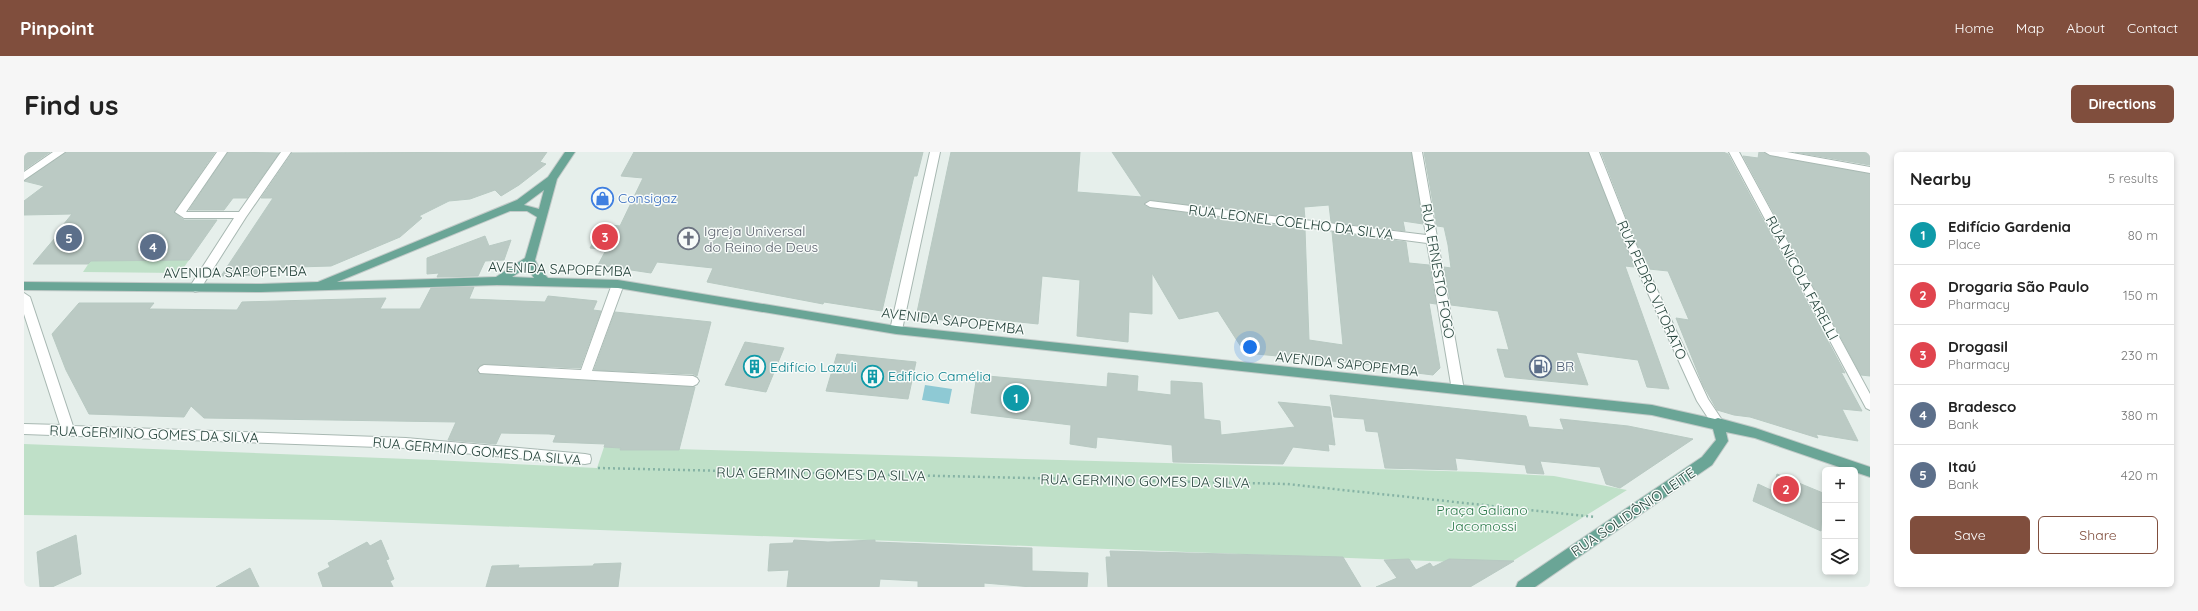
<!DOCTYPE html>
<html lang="en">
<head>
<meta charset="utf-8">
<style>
  :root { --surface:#fff; --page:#f6f6f6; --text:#222; --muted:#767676; --line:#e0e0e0; --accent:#804e3d }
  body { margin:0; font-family:Quicksand,sans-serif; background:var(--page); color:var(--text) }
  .controls { position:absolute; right:12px; bottom:12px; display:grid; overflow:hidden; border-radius:6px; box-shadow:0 2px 6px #0003 }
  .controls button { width:36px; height:36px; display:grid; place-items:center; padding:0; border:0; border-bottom:1px solid var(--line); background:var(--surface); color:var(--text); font:20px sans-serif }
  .you { position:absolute; left:1226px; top:195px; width:14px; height:14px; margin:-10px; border:3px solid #fff; border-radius:50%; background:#1a73e8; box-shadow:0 0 0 6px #1a73e833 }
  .badge { display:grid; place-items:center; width:26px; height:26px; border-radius:50%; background:var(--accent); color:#fff; font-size:13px; font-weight:700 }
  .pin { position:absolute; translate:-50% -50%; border:2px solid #fff; box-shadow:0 1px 4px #0006 }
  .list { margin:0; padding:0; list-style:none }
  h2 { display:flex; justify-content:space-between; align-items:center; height:52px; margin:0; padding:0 16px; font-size:17px }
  h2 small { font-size:13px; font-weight:400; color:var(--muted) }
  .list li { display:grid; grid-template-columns:26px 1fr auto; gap:12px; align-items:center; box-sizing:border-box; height:60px; padding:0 16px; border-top:1px solid var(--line) }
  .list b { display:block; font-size:15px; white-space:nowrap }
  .list p { margin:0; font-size:13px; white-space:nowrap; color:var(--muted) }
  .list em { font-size:13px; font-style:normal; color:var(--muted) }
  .actions { display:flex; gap:8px; padding:12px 16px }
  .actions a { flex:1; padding:9px 0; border:1px solid var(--accent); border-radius:6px; text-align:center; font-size:14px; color:var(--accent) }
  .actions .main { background:var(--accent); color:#fff }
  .icon { flex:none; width:22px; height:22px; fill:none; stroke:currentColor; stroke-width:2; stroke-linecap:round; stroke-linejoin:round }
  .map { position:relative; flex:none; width:1846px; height:435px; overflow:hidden; border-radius:6px }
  header { display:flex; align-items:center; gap:24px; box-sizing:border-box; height:56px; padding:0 20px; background:var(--accent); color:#fff }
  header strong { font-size:19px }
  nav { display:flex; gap:22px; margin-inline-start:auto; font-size:14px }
  .intro { display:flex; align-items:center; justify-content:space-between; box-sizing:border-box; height:96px; padding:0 24px }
  h1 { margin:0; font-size:28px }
  .button { padding:10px 18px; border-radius:6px; background:var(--accent); color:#fff; font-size:14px; font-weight:700 }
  main { display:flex; gap:24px; padding:0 24px }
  aside { flex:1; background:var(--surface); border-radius:6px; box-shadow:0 2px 6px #0003 }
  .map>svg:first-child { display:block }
  .green { fill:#bfe0c8 }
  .water { fill:#8ec9d4 }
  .building { fill:#bbcac4; stroke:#b8c9c2 }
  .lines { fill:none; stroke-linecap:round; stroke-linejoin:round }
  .minor-casing { stroke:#a8b8b2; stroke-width:2 }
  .major-casing { stroke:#c2cac8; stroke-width:2 }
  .path { stroke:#86b3a5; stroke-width:2.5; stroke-dasharray:2 3; stroke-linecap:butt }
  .minor { fill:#fff; fill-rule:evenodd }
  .major { fill:#6aa596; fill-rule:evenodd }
  .labels { text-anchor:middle; stroke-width:3; stroke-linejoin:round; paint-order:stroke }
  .shop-label { font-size:14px; fill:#366cbe; stroke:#f7fbf9; text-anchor:start }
  .street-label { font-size:14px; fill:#24423a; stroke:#f7fbf9 }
  .worship-label { font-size:14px; fill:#5b616d; stroke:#f7fbf9; text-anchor:start }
  .service-label { font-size:14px; fill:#4e5e75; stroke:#f7fbf9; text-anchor:start }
  .culture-label { font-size:14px; fill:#0d838f; stroke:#f7fbf9; text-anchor:start }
  .park-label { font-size:14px; fill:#2d7a4b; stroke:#f7fbf9 }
</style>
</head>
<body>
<header>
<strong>Pinpoint</strong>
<nav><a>Home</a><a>Map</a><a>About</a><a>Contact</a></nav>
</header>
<div class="intro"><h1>Find us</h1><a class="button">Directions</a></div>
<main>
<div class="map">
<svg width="1846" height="435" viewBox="0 0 1846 435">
  <rect width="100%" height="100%" fill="#e6efeb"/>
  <path class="green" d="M67 108H165L156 121 59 120Z
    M0 292 410 308 573 316 580 295 1454 320 1530 324 1603 338 1484 412 309 368 0 363Z"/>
  <path class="water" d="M901 233 928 237 925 252 898 248Z"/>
  <path class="building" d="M0 0H26L0 18Z
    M42 0H191L150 60 160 68H193L165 108 67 109 64 112H9L42 73H39L48 62 0 63V49L20 34 0 29Z
    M204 0 255 1 223 46H209L200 58H165Z
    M523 0 516 10 522 12 495 33 477 44 471 38 446 47 425 49 395 64 398 66 376 85 307 114 238 116 234 123 197 124 249 46H237L268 1Z
    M610 0H899L893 24H890L858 159 800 150 799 152 683 130 689 116 633 110 627 121 574 113 582 98 566 96 579 72 596 74 619 26 597 24Z
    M927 0H1056L1053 40 1118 45 1088 0H1387L1399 72 1379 69 1381 79 1307 70 1305 53 1280 55 1281 67 1126 48 1120 53 1126 56 1281 77 1285 188 1319 193 1308 80 1382 90 1385 111 1405 113 1412 152 1405 151 1416 216 1409 223 1352 216 1351 213 1221 201 1194 159 1155 167 1128 121V162L1105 160 1104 190 1053 184 1056 128 1018 124 1014 172 930 163 929 169 892 165Z
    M1400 0H1564L1610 115 1601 114 1645 237 1623 235 1614 208 1552 200 1564 233 1481 225 1473 197 1485 198 1474 159 1427 153 1420 115 1427 116 1424 93 1420 75 1413 74Z
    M1577 0H1699L1704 2 1821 221 1817 220 1838 259 1818 257 1834 289 1792 282 1794 286 1726 265 1710 263 1693 258 1679 233 1652 166 1665 168 1644 119 1625 117 1609 83Z
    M1735 0H1740L1746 4 1846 22V224L1837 223 1719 4 1734 6Z
    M1771 0H1846V13Z
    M461 84 465 94 487 88 480 108 461 109 454 124 413 125 415 121 403 122V106Z
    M450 135 445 147 521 150 524 144 573 149 569 158 577 159 556 216 460 212 455 214 453 219 456 222 671 235 655 298H596L597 296 580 295 581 292 529 290 532 283 525 282 477 281 472 292 424 288 432 270 180 266 167 254 160 265 65 262 42 218 28 182 55 151H130L125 157 213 158 218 150 362 146 356 157H396L407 136Z
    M591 160 687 170 673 224 669 222 570 218Z
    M721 190 760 196 742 240 701 233Z
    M813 202 892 210 884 247 802 239Z
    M1084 221 1114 224 1113 239 1147 243V229L1178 231 1180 267 1196 269 1197 283 1271 275 1254 250 1306 255 1311 293 1304 292 1305 299 1269 295 1259 312 1149 310 1148 293 1073 285 1072 296 1046 292 1047 273 947 261 953 223 1083 235Z
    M1306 243 1502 264 1505 275 1540 278 1536 267 1604 274 1669 287 1596 336 1582 332 1576 315 1516 309 1520 322 1503 321 1501 313 1431 306 1433 318 1361 316 1354 280 1342 279 1340 267 1310 265Z
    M1753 322 1799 341 1797 379 1729 349 1734 332 1749 339Z
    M52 383 57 422 28 435H16L13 400Z
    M357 388 365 407 362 408 370 427 366 429 369 435H299L294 421 306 415 304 411 343 390 346 394Z
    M770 388 804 390 851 388V390L1008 396V419L1064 421 1063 435H1008L960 431V435H894V429L856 427 855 435H763L765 418 744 419 746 392 769 391Z
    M1086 399 1319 405 1337 435H1084L1082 405H1087Z
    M1385 407 1392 418 1406 411 1409 415 1425 407 1490 409 1446 435H1352L1373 426 1360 408Z
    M597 411 594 435H462L468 414 495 413 494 416 569 414 570 412Z
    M226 416 235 435H192Z"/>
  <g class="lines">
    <defs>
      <path id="minor" d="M29 0H41L0 28V20Z
        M193 0H203L162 60H215L257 0H267L222 65 175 139 171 140 165 136 210 66H160L151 60Z
        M906 0H916L878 178 872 182 866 178Z
        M1388 0H1398L1440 238 1438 241H1430L1428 238 1403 91 1126 55 1121 52 1126 49 1402 83Z
        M1565 0H1575L1608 84 1684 247 1700 271 1698 275H1690L1673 249 1598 84Z
        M1705 0H1715L1846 242V258L1842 256Z
        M1741 0H1763L1846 15V21L1746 3Z
        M594 128 600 132 568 219 669 224 673 226 675 229 673 232 669 234 456 221 454 218 456 215 460 213 557 218 588 132Z
        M0 141 6 145 49 274 382 286 561 302 566 303 567 307 566 311 561 312 382 296 0 282V272L36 273 0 162Z"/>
      <path id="major" d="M541 0H551L533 27 511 108 516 118 524 126 594 128 872 174 1628 253 1691 267 1694 266 1731 276 1846 315V325L1831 320V318H1824L1731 286 1702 280 1704 289 1688 313 1511 435H1492L1494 430 1678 305 1692 288 1689 277 1628 263 872 182 594 136 473 133 237 140 0 138V130L237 132 294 130 493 48 524 25ZM520 38 515 57 500 53 501 52ZM486 59H503L513 65 501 106 472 125 313 130ZM503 115 510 126 488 125Z"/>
    </defs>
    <use href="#minor" class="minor-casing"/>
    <use href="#major" class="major-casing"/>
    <path class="path" d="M574 316 1263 332 1571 365"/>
    <use href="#minor" class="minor"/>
    <use href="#major" class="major"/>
  </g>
  <defs>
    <symbol id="shop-ring" viewBox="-11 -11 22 22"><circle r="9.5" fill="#f7fbf9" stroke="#3f7fe0" stroke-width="1.5"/><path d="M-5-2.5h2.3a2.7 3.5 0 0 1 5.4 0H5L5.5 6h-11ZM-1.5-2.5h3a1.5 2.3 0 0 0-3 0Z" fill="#3f7fe0"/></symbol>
    <symbol id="church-ring" viewBox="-11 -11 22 22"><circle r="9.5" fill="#f7fbf9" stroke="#6b7280" stroke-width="1.5"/><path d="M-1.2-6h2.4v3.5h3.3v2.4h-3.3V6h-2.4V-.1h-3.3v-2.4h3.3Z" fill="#6b7280"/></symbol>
    <symbol id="fuel-ring" viewBox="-11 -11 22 22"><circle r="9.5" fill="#f7fbf9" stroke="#5c6f8a" stroke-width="1.5"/><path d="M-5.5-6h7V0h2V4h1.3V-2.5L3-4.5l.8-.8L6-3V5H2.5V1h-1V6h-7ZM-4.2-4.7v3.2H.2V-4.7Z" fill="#5c6f8a"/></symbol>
    <symbol id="building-ring" viewBox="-11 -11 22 22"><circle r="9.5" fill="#f7fbf9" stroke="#0f9aa8" stroke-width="1.5"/><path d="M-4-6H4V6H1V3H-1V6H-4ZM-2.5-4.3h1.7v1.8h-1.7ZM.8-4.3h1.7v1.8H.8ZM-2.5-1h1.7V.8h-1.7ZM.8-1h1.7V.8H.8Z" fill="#0f9aa8"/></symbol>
  </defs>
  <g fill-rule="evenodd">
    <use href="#shop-ring" x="566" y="34" width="25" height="25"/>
    <use href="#church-ring" x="652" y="74" width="25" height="25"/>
    <use href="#fuel-ring" x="1504" y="202" width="25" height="25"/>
    <use href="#building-ring" x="718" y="202" width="25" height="25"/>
    <use href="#building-ring" x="836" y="212" width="25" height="25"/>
  </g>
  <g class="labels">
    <g class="shop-label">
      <text x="594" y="51">Consigaz</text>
    </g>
    <g class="street-label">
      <text transform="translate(1267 70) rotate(7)" y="5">RUA LEONEL COELHO DA SILVA</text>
      <text transform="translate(536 117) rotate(2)" y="5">AVENIDA SAPOPEMBA</text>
      <text transform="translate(1414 119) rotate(80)" y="5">RUA ERNESTO FOGO</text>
      <text transform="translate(211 120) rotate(-1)" y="5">AVENIDA SAPOPEMBA</text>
      <text transform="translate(1778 126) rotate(62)" y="5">RUA NICOLA FARELLI</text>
      <text transform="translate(1628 138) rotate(66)" y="5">RUA PEDRO VITORATO</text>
      <text transform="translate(929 169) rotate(7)" y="5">AVENIDA SAPOPEMBA</text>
      <text transform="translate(1323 212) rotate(6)" y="5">AVENIDA SAPOPEMBA</text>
      <text transform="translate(130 282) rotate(2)" y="5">RUA GERMINO GOMES DA SILVA</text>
      <text transform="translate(453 299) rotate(5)" y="5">RUA GERMINO GOMES DA SILVA</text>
      <text transform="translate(797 322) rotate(1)" y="5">RUA GERMINO GOMES DA SILVA</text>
      <text transform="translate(1121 329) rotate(1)" y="5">RUA GERMINO GOMES DA SILVA</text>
      <text transform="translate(1609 360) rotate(-34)" y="5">RUA SOLIDÔNIO LEITE</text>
    </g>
    <g class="worship-label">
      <text x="680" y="84">Igreja Universal<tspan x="680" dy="16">do Reino de Deus</tspan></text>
    </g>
    <g class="service-label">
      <text x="1532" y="219">BR</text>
    </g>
    <g class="culture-label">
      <text x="746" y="220">Edifício Lazuli</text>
      <text x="864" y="229">Edifício Camélia</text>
    </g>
    <g class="park-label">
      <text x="1458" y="363">Praça Galiano<tspan x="1458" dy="16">Jacomossi</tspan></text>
    </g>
  </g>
</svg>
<div class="controls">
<button>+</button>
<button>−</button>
<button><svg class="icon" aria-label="layers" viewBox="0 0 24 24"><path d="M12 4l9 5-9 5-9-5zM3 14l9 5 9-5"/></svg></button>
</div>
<div class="you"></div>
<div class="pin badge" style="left:992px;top:246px;background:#0f9aa8">1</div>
<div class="pin badge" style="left:1762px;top:337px;background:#e0444e">2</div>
<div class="pin badge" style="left:581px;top:85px;background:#e0444e">3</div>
<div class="pin badge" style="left:129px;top:95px;background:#5c6f8a">4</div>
<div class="pin badge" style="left:45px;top:86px;background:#5c6f8a">5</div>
</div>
<aside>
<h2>Nearby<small>5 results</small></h2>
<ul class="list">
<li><span class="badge" style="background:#0f9aa8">1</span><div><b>Edifício Gardenia</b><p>Place</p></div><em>80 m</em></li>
<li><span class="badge" style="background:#e0444e">2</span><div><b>Drogaria São Paulo</b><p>Pharmacy</p></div><em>150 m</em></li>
<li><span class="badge" style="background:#e0444e">3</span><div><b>Drogasil</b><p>Pharmacy</p></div><em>230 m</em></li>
<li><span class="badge" style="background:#5c6f8a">4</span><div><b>Bradesco</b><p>Bank</p></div><em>380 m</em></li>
<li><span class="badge" style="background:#5c6f8a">5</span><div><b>Itaú</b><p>Bank</p></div><em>420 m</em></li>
</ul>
<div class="actions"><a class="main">Save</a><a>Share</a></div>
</aside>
</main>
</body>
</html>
